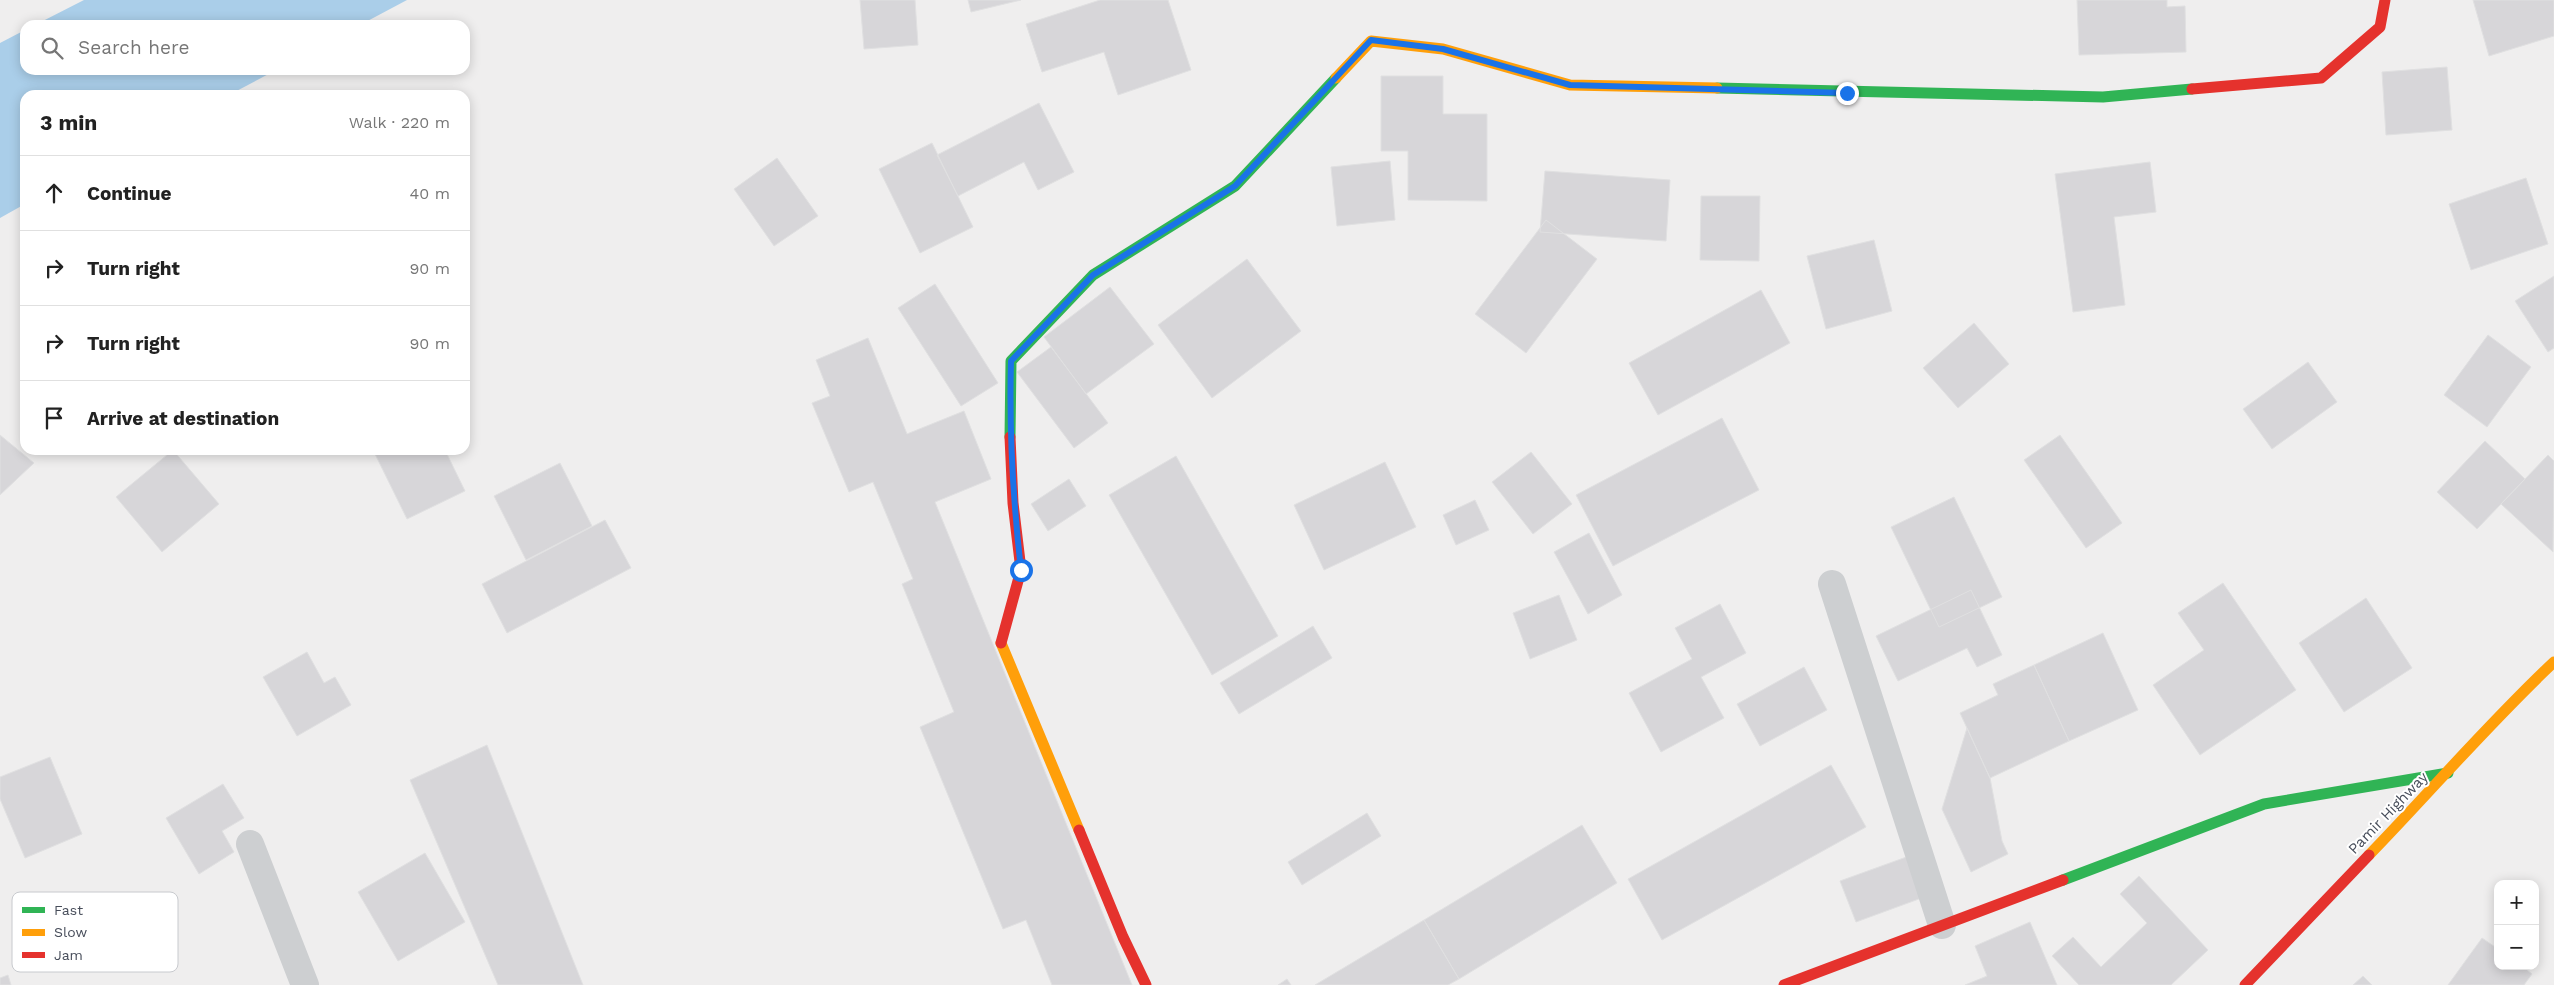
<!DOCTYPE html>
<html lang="en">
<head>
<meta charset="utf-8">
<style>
  :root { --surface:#fff; --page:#f6f6f6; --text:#222; --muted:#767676; --line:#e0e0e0 }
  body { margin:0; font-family:"Work Sans",sans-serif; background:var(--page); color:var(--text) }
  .controls { position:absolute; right:15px; bottom:15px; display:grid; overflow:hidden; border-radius:10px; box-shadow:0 2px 12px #0003 }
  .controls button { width:45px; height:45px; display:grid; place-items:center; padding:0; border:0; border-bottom:1px solid var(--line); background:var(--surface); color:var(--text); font:25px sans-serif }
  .stop { position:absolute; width:15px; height:15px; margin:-11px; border:4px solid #1a73e8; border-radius:50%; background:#fff }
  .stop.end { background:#1a73e8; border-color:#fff; box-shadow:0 1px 5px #0008 }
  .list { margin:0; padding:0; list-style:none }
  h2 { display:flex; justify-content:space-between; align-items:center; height:65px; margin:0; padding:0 20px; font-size:21px }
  h2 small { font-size:16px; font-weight:400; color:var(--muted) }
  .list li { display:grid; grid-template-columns:32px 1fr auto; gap:15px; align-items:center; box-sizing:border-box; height:75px; padding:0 20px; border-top:1px solid var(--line) }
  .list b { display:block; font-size:19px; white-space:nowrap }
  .list em { font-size:16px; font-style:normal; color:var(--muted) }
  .icon { flex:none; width:28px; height:28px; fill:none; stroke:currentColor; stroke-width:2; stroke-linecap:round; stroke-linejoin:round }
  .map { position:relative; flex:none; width:2554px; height:985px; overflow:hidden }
  .search { position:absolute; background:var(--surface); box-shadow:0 2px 12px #0003; left:20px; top:20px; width:450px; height:55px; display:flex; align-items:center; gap:12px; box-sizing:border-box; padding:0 18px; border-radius:15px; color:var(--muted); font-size:19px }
  .panel { position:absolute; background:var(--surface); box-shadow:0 2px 12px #0003; left:20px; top:90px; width:450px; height:365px; border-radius:15px }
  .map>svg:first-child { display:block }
  .water { fill:#aacee9 }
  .building { fill:#d7d6d9; stroke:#e0e0e1 }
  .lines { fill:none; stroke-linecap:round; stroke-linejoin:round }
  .street { stroke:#cdcfd1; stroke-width:28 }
  .fast { stroke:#30b455; stroke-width:11 }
  .slow { stroke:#ff9f0a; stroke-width:11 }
  .jam { stroke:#e5322d; stroke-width:11 }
  .route { stroke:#1a73e8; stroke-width:6 }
  .labels { text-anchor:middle; stroke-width:4; stroke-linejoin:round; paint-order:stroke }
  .street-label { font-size:15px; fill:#474d5a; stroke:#fff }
  .key { fill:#fff; stroke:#c8cace; stroke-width:1 }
  .key-label { font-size:14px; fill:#474d5a }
</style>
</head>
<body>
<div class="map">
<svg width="2554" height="985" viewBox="0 0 2554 985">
  <rect width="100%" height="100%" fill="#efeeee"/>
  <path class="water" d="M84 0H407L360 25H35Z
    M25 30V70H276L229 95H25V204L0 218V43Z"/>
  <path class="building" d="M860 0H915L918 45 864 49Z
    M968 0H1021L971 12Z
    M1100 0H1168L1191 70 1118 95 1104 52 1042 72 1026 24Z
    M2077 0H2167V7L2185 6 2186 52 2079 55Z
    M2473 0H2554V36L2489 56Z
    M2447 67 2452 130 2386 135 2382 72Z
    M1381 76H1443V114H1487V201L1408 200V151H1381Z
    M1039 103 1074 172 1038 190 1024 162 958 196 937 155Z
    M932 143 973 227 920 253 879 169Z
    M777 158 818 216 774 246 734 189Z
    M1390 161 1395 220 1337 226 1331 167Z
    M2150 162 2156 212 2114 217 2125 305 2073 312 2055 174Z
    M1545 171 1670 180 1666 241 1540 232Z
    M2526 178 2548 244 2471 270 2449 204Z
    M1701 196H1760L1759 261 1700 260Z
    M1546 220 1597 259 1526 353 1475 314Z
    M1874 240 1892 311 1826 329 1807 256Z
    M1247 259 1301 331 1212 398 1158 325Z
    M2554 276V348L2548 352 2515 301Z
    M935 284 998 383 961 406 898 308Z
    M1110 287 1154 344 1086 394 1044 337Z
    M1761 290 1790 343 1658 415 1629 363Z
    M1974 323 2009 364 1958 408 1923 368Z
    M2488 335 2531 367 2487 427 2444 395Z
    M868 338 907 434 964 411 991 479 935 502 1132 985H1052L1026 920 1003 929 920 727 954 712 902 584 913 579 873 482 849 492 812 403 830 396 816 360Z
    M1051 347 1108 423 1074 448 1017 372Z
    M2308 362 2337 402 2272 449 2243 409Z
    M1722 418 1759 490 1613 566 1576 495Z
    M0 435 34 463 0 495Z
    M2060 435 2122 523 2086 548 2024 460Z
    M2485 441 2525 479 2477 529 2437 492Z
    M173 450 219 504 162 552 116 497Z
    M373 450H445L465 491 407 519Z
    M1531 452 1572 504 1533 534 1492 482Z
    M2548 455 2554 461 2553 552 2501 504Z
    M1176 456 1278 636 1212 675 1109 495Z
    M1385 462 1416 527 1324 570 1294 505Z
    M560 463 592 526 526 560 494 496Z
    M1069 479 1086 506 1048 531 1031 504Z
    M1954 497 2002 597 1939 627 1891 527Z
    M1475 500 1489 530 1456 545 1443 515Z
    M605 520 631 568 507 633 482 584Z
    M1589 533 1622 595 1588 614 1554 552Z
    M2223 583 2296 690 2200 755 2153 685 2204 650 2178 613Z
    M1971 590 2002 655 1977 667 1967 648 1898 681 1876 636Z
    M1559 595 1577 640 1530 659 1513 613Z
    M2366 598 2412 668 2344 712 2299 643Z
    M1720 604 1746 653 1701 677 1724 718 1661 752 1629 693 1692 659 1675 628Z
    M1313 626 1332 658 1239 714 1220 683Z
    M2103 633 2138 710 2069 741 2034 665Z
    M307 652 324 683 335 677 351 705 297 736 263 677Z
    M2034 665 2069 741 1990 778 1960 713 1998 695 1993 684Z
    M1804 667 1827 710 1760 746 1737 704Z
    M1967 728 1990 778 2002 841 2008 854 1971 872 1942 809Z
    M487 745 583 985H498L410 780Z
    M50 757 82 834 25 858 0 799V777Z
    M1831 765 1866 827 1662 940 1628 879Z
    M223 784 244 818 222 831 234 852 199 874 166 818Z
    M1367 813 1381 836 1302 885 1288 862Z
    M1582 825 1617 883 1459 979 1424 920Z
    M425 853 465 922 398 961 358 892Z
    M1912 855 1927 896 1856 922 1840 881Z
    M2139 876 2208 950 2171 985H2079L2052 956 2073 937 2101 967 2147 923 2120 894Z
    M1424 920 1459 979 1448 985H1315Z
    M2030 922 2057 985H1965L1987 976 1975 946Z
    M2482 938 2498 949V966H2522L2532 974 2524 985H2448Z
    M8 975 11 985H0V978Z
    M2363 976 2372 985H2353Z
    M1287 979 1291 985H1278Z"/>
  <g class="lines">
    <path class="street" d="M1832 584 1942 925
      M250 844 305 985"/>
    <path class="fast" d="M1717 88 2103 97 2192 89
      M1010 437 1011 361 1093 275 1235 186 1336 78
      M2063 880 2264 804 2448 773"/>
    <path class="slow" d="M1336 78 1371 41 1443 49 1570 85 1717 88
      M1001 643 1079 830
      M2369 855C2431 791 2489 723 2554 662"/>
    <path class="jam" d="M2192 89 2321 78 2380 27 2385 0
      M1001 643 1021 570 1013 503 1010 437
      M1079 830 1123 937 1146 985
      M1784 985 2063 880
      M2245 985 2369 855"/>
  </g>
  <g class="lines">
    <path class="route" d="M1021 570C1013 500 1009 431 1011 361L1093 275 1235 186 1371 40 1443 49 1570 85 1847 93"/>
  </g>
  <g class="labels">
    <g class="street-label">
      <text transform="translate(2388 813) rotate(-46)" y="5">Pamir Highway</text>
    </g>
  </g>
  <rect x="12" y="892" width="166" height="80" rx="8" class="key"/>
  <rect x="22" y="907" width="23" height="6" fill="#30b455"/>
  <rect x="22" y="929" width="23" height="7" fill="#ff9f0a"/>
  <rect x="22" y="952" width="23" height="6" fill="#e5322d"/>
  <g class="key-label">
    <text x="54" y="915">Fast</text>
    <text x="54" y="937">Slow</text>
    <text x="54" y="960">Jam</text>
  </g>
</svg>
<div class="controls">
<button>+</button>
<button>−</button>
</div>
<div class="stop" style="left:1021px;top:570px"></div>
<div class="stop end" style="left:1847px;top:93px"></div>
<div class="search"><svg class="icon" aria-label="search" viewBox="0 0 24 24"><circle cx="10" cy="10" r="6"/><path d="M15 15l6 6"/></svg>Search here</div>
<section class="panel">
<h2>3 min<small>Walk · 220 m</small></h2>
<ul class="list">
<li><svg class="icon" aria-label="ahead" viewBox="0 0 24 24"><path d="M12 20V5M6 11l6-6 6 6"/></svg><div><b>Continue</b></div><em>40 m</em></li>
<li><svg class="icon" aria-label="right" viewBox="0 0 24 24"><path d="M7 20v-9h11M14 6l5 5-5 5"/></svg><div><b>Turn right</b></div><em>90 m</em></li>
<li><svg class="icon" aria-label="right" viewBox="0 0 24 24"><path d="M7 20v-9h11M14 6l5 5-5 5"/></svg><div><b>Turn right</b></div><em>90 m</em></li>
<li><svg class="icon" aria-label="arrive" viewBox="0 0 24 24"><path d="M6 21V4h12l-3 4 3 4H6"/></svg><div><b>Arrive at destination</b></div></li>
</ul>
</section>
</div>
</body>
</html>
